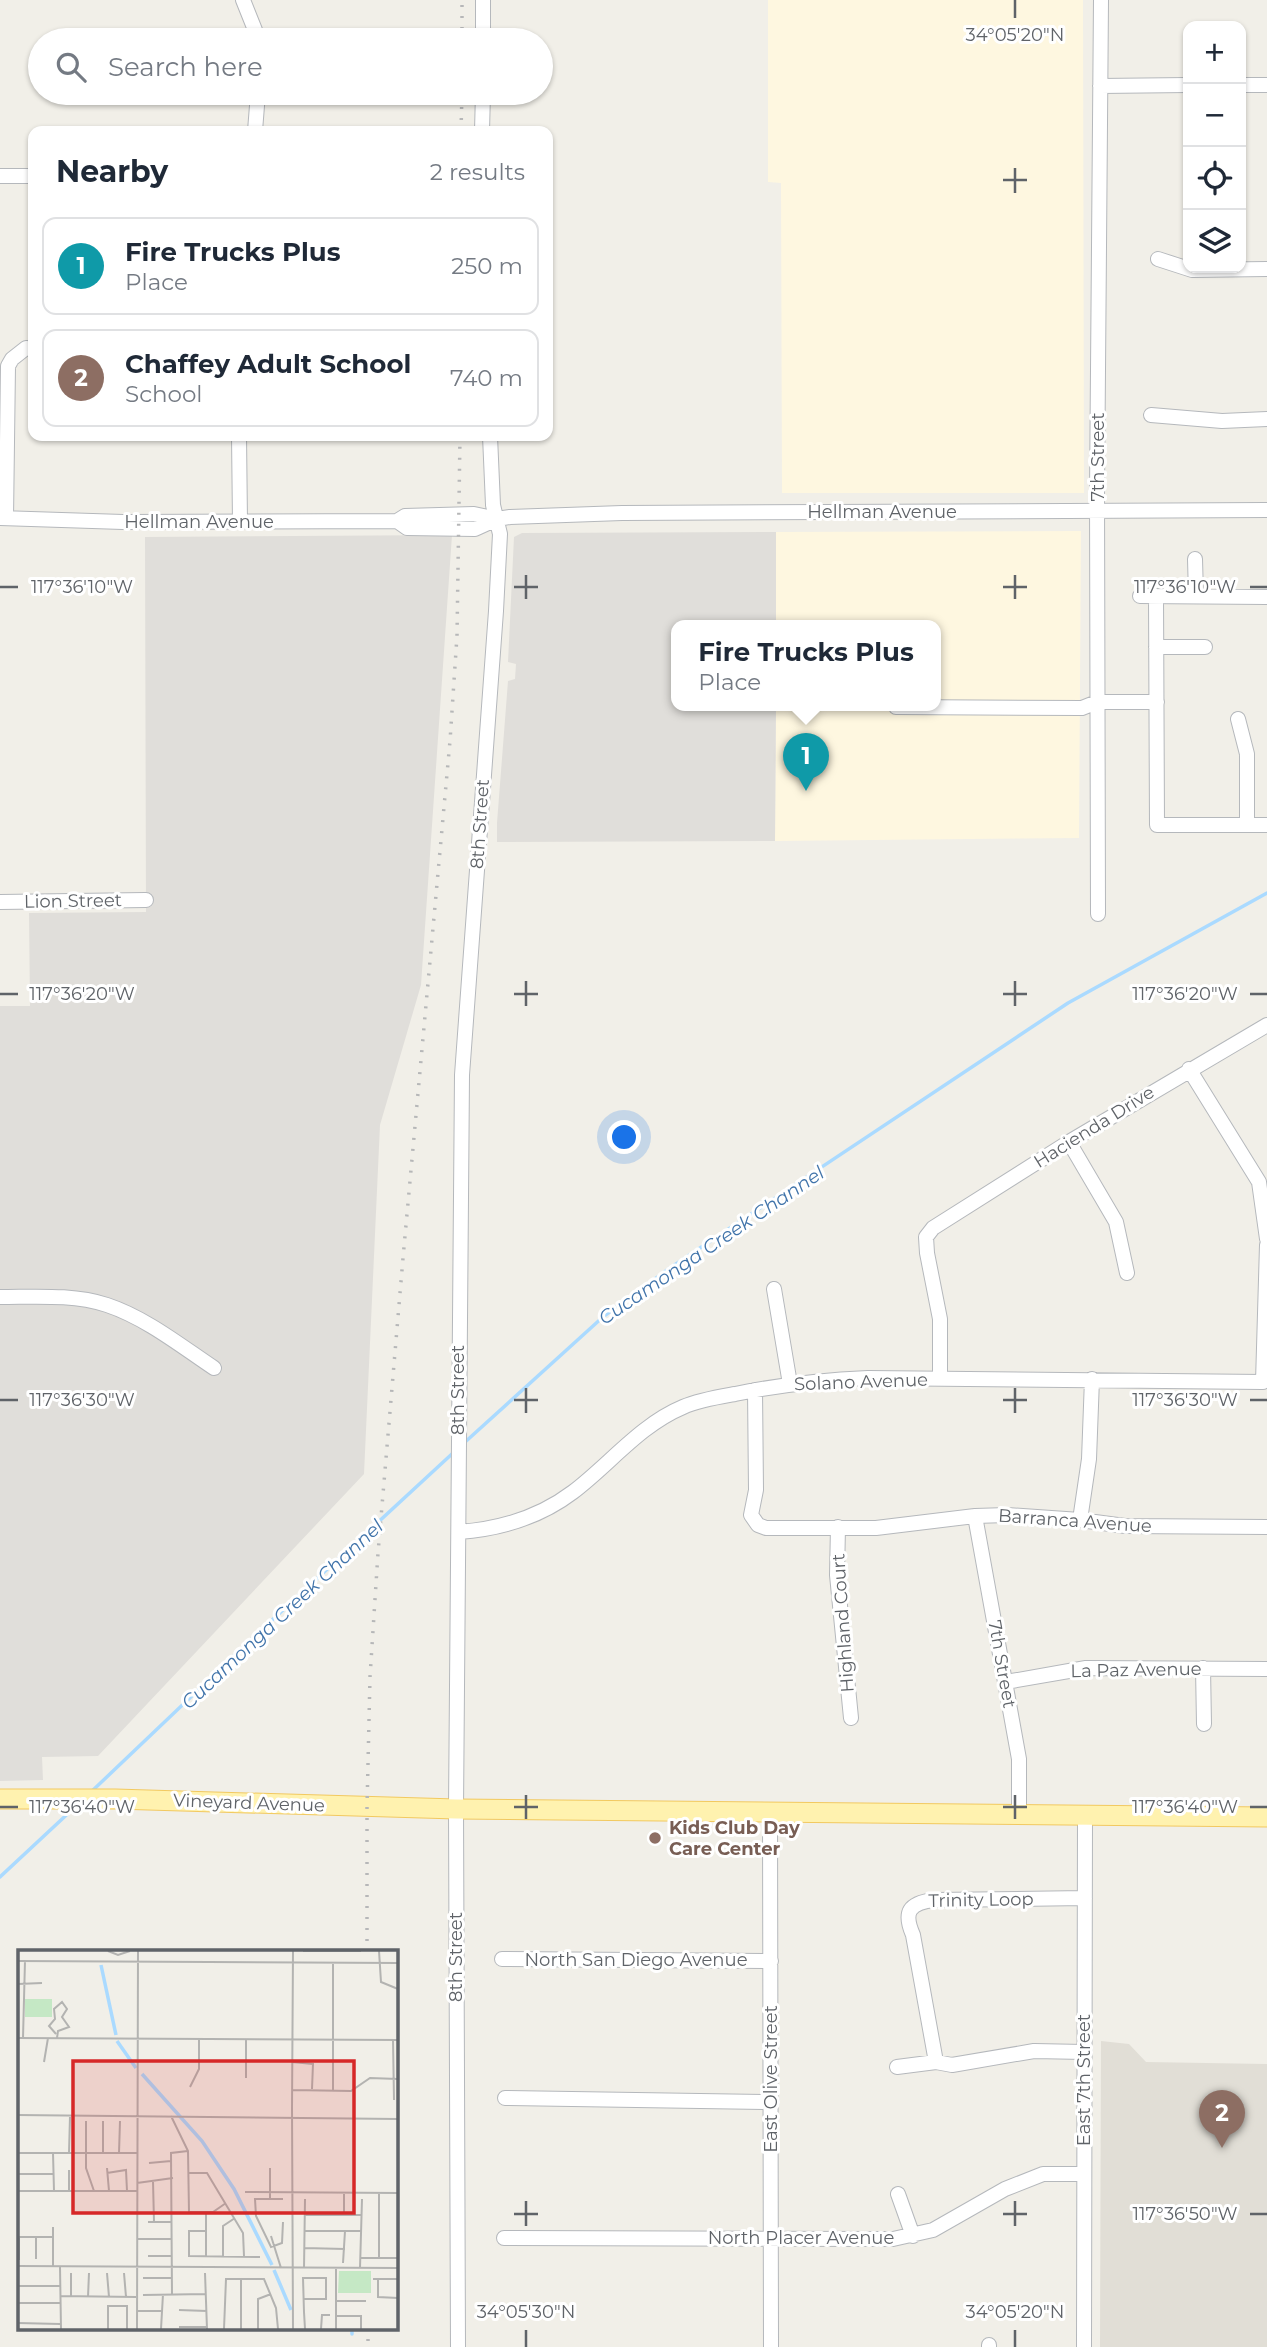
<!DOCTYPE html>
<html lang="en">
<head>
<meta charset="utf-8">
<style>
  :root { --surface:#fff; --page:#f2f2f3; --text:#1f2937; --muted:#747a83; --line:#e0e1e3; --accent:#ea4335 }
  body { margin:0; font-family:Montserrat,sans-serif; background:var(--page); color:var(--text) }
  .controls { position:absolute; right:21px; top:21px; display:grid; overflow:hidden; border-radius:14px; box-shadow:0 2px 5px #0004 }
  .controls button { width:63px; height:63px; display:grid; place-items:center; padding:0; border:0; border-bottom:2px solid var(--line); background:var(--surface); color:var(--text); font:35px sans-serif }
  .you { position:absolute; left:625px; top:1138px; width:24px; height:24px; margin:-18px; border:5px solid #fff; border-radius:50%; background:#1a73e8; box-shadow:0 0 0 10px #1a73e833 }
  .badge { display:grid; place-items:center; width:46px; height:46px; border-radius:50%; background:var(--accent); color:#fff; font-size:23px; font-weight:700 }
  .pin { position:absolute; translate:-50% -58px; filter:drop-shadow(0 2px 4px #0008) }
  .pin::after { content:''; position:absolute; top:37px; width:24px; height:21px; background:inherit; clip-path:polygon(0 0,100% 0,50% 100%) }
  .popup { position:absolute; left:671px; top:620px; width:270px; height:91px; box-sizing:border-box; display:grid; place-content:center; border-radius:14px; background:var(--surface); filter:drop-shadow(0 2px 5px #0005); font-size:23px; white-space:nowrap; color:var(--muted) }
  .popup b { font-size:26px; color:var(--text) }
  .popup::after { content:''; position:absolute; left:50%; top:100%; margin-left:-14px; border:14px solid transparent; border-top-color:var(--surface) }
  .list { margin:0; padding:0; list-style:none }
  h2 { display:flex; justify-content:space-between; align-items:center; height:91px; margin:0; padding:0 28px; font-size:30px }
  h2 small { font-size:23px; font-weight:400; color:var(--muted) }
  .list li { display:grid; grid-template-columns:46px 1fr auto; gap:21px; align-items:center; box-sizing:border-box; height:98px; margin:0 14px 14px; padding:0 14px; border:2px solid var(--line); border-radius:14px }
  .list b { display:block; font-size:26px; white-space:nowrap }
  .list p { margin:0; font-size:23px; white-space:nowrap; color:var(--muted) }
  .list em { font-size:23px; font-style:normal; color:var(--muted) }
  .icon { flex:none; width:38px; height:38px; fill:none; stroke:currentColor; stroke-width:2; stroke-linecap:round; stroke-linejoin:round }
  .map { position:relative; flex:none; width:1267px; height:2347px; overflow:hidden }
  .search { position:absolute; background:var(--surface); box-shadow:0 2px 5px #0004; left:28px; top:28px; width:525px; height:77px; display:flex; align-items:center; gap:18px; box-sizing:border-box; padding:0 24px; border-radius:38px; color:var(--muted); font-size:26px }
  .panel { position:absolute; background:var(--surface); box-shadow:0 2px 5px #0004; left:28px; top:126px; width:525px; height:315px; border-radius:14px }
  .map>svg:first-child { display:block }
  .commercial { fill:#fef7e0 }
  .industrial { fill:#e0deda }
  .education { fill:#e1ded6 }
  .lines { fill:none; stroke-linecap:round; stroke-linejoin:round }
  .stream { stroke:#aadaff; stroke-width:3.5 }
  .minor-casing { stroke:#b5b8bc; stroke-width:16 }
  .major-casing { stroke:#f2c960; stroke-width:21 }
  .minor { stroke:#fff; stroke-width:14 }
  .major { stroke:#fff2af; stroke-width:19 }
  .rail { stroke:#b6b7b8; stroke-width:3.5; stroke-dasharray:2 9; stroke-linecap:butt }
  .ticks { fill:none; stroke:#5f6368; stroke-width:2.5 }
  .education-dot { fill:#8d6e63; stroke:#fff; stroke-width:2.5 }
  .labels { text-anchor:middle; stroke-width:6; stroke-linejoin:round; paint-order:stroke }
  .street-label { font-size:18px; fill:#5f6368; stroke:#fff }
  .education-label { font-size:18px; font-weight:bold; fill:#785e54; stroke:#fff; text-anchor:start }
  .water-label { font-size:19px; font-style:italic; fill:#4174aa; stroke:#fff }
  .inset-river { fill:none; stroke:#aadaff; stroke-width:3.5 }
  .inset-road { fill:none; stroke:#b3b3b1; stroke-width:2 }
  .view { fill:#d62828; fill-opacity:0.15; stroke:#d62828; stroke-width:3.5 }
  .inset-edge { fill:none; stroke:#5f6368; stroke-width:3.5 }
  .ticks-label { font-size:18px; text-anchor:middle; fill:#5f6368; stroke:#fff; stroke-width:6; stroke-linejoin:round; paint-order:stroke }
</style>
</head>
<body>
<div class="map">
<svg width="1267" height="2347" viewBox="0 0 1267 2347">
  <rect width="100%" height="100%" fill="#f1efe8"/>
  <path class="commercial" d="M768 0H1083L1084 493H782L781 183 768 182Z
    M1081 531 1079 838 775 841 776 705H936V625H776V532Z"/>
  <path class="industrial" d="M776 532V625H676V705H776L775 841 497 842V823L508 681 515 679 516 664 508 662 514 537 522 533Z
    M452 535 421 985 380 1125 364 1474 98 1756 42 1757 43 1780 0 1781V1006H30L29 913 146 912 145 537Z"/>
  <path class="education" d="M1101 2041 1129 2044 1146 2062 1267 2064V2347H1100Z"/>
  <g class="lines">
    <path class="stream" d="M464 1443 604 1316 670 1268 1068 1003 1267 893
      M91 1792 257 1634 453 1453
      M0 1877 75 1807
      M352 2328V2334"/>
    <defs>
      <path id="minor" d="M243 0 255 30 256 40
        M483 40V0
        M1241 85H1267
        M1100 86 1188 85
        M255 131 258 93
        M482 131 483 93
        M0 176H33
        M1158 259 1192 270 1267 269
        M1151 415 1222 421 1267 419
        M239 436 240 522
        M0 518 123 522 397 521 405 516 474 514 497 519
        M6 518 8 366 12 359 26 348 33 349
        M397 521 407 528 475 529 497 519 510 517 622 513 1267 510
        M1195 559 1196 595
        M1140 596 1267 597
        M1156 596 1157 825H1267
        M1156 647H1205
        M896 707 1082 708 1097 702H1157
        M1238 719 1247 754V825
        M0 902 146 900
        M1098 914 1097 493 1101 0
        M1189 1069 1259 1182 1267 1239
        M1069 1142 1116 1222 1127 1273
        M774 1289 790 1384
        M0 1297C36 1297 73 1294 107 1305 146 1318 181 1346 214 1368
        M940 1379V1319L927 1253 926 1237 933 1228 1069 1142 1267 1025
        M755 1390 756 1490 751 1515 758 1525 766 1528H876L975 1516 1007 1515 1080 1520 1125 1526 1267 1527
        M975 1516 1019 1759V1813
        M1080 1520 1089 1459 1092 1379
        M838 1527 837 1575 851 1718
        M459 1532C500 1529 540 1517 573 1492 610 1464 640 1425 683 1407 699 1400 718 1397 735 1394 779 1385 823 1380 868 1378L1263 1382 1267 1245
        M1203 1668 1204 1724
        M1006 1682 1086 1668 1267 1669
        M770 1811 771 2347
        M502 1959 771 1961
        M936 2062 913 1935C903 1912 909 1903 934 1900L1085 1898
        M897 2067 936 2062 952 2065 1034 2051 1084 2052
        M505 2098 772 2102
        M898 2194 913 2236
        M504 2238 893 2239 933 2230 1005 2189 1043 2174H1084
        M989 2345V2347
        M458 2347 456 1809 462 1075 496 611 500 534 493 505 490 436
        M1084 2347 1085 1814"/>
      <path id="major" d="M0 1799H115L456 1809 1267 1817"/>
    </defs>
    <use href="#minor" class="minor-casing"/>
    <use href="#major" class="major-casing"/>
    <use href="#minor" class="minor"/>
    <use href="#major" class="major"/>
    <path class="rail" d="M462 40V0
      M461 131 462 93
      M367 1952V1807L370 1677 378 1553 403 1258 450 741 457 636 460 436
      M368 2328V2347"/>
  </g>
  <path class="ticks" d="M1015 0V18M1015 168V193M1003 180H1027M526 575V599M1015 575V599M0 587H18M514 587H538M1003 587H1027M1250 587H1267M526 981V1006M1015 981V1006M0 994H18M514 994H538M1003 994H1027M1250 994H1267M526 1388V1413M1015 1388V1413M0 1400H18M514 1400H538M1003 1400H1027M1250 1400H1267M526 1795V1819M1015 1795V1819M0 1807H18M514 1807H538M1003 1807H1027M1250 1807H1267M526 2201V2226M1015 2201V2226M514 2214H538M1003 2214H1027M1250 2214H1267M526 2330V2347M1015 2330V2347"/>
  <circle class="education-dot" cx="655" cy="1838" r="7"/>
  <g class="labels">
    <g class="street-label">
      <text transform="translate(1098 457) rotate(-90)" y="6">7th Street</text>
      <text x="882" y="518">Hellman Avenue</text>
      <text x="199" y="528">Hellman Avenue</text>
      <text transform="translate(480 824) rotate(-86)" y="6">8th Street</text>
      <text transform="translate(73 901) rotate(-1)" y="6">Lion Street</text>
      <text transform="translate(1094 1127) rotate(-32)" y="6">Hacienda Drive</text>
      <text transform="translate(861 1382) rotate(-2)" y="6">Solano Avenue</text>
      <text transform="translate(458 1390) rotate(-90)" y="6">8th Street</text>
      <text transform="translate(1075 1521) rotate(4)" y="6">Barranca Avenue</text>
      <text transform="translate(843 1623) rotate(-94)" y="6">Highland Court</text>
      <text transform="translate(1002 1664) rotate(80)" y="6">7th Street</text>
      <text transform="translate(1136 1670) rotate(-1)" y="6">La Paz Avenue</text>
      <text transform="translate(249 1803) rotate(2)" y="6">Vineyard Avenue</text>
      <text transform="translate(981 1900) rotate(-1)" y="6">Trinity Loop</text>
      <text transform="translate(456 1957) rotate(-90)" y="6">8th Street</text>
      <text x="636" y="1966">North San Diego Avenue</text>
      <text transform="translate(771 2079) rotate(-90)" y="6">East Olive Street</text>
      <text transform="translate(1084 2080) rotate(-90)" y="6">East 7th Street</text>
      <text x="801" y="2244">North Placer Avenue</text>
    </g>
    <g class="education-label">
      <text x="669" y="1834">Kids Club Day<tspan x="669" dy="21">Care Center</tspan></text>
    </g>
    <g class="water-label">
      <text transform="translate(711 1245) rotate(-34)" y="7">Cucamonga Creek Channel</text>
      <text transform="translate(282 1614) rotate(-43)" y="7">Cucamonga Creek Channel</text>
    </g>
  </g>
  <g transform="translate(18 1950)">
    <rect width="380" height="380" fill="#f1efe8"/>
    <path d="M7 49H34V67H7ZM353 321V343H320L321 321Z" fill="#c5e8c5"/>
    <path class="inset-river" d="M83 15 98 85M99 91 118 118M124 124 184 191 216 239 254 315M256 320 273 360"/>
    <path class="inset-road" d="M90 1 100 5 112 1M285 1H343M361 1 363 32 380 39M0 11 380 13M315 13V141M0 34 24 33M38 84 31 76 37 69 36 59 44 52 49 59 44 67 51 77 40 81 39 88M0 88 380 90M5 88 7 11M228 89V128M375 90 376 150M26 112 30 88M274 112 295 114 294 139M172 137 181 119V89M274 140 333 141 352 128 380 129M274 158 275 379M274 159 275 1M0 165 380 169M153 166 170 201 171 262H195L208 253M68 171V218L76 241M0 203H119M35 203 36 241M51 203 52 166M85 203V171M101 203 102 171M131 213 153 211M89 218 91 241M252 218V249M89 223 108 220 109 241M171 223H189L225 283 226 306M0 224H35M135 231 136 272M119 233 155 228M0 241H119M51 241V220M227 242 380 243M326 243V265M361 243V308M286 265H344M130 272H153M265 272 264 293 253 297 238 266 237 249H265M35 277V316M188 281H171V306L242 307M286 281H344M253 286 263 318M0 287H35M1 287V310M18 287V309M119 289H153M286 298 327 299M130 306H154M188 306V263M205 306V276L217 268M342 308H380M325 313 327 281M0 316 380 318M42 317 43 379M286 318 287 249M318 318V379M342 318 344 249M89 323 91 347M106 323 108 347M187 323 189 379M125 328H154M355 329H380M360 329V347L380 348M0 336H42M154 344 153 203 170 201M125 345 188 344M42 346 118 347M53 346V323M70 347 71 323M285 349H308V328H285L286 362 287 379M318 351H348M0 353H43M161 360 189 361M119 361H144M318 366H343V379M0 373 42 374M161 377H189M90 379V356H109V379M119 379 120 1M143 379 145 344M206 379 208 329H246L258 358 260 379M223 379V329M240 379V349L253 344M303 379 304 365H312"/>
    <path class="view" d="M55 111H336V263H55Z"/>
    <rect width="380" height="380" class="inset-edge"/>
  </g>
  <g class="ticks-label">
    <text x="1015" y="41">34°05'20"N</text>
    <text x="1185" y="593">117°36'10"W</text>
    <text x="82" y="593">117°36'10"W</text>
    <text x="1185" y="1000">117°36'20"W</text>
    <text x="82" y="1000">117°36'20"W</text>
    <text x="1185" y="1406">117°36'30"W</text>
    <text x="82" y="1406">117°36'30"W</text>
    <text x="1185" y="1813">117°36'40"W</text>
    <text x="82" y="1813">117°36'40"W</text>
    <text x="1185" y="2220">117°36'50"W</text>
    <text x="526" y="2318">34°05'30"N</text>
    <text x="1015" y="2318">34°05'20"N</text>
  </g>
</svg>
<div class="controls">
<button>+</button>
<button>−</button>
<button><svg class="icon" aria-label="locate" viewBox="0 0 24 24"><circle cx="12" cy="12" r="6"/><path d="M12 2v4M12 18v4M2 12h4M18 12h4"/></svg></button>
<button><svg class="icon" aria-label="layers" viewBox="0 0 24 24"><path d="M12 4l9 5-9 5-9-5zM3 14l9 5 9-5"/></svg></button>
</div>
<div class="you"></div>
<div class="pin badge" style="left:806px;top:791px;background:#0f9aa8">1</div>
<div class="popup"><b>Fire Trucks Plus</b>Place</div>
<div class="pin badge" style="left:1222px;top:2148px;background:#8d6e63">2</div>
<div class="search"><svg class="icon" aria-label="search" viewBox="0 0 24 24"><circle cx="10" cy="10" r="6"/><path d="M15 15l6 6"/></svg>Search here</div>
<section class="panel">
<h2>Nearby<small>2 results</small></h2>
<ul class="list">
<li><span class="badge" style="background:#0f9aa8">1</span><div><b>Fire Trucks Plus</b><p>Place</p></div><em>250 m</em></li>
<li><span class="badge" style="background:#8d6e63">2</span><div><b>Chaffey Adult School</b><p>School</p></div><em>740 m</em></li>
</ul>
</section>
</div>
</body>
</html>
